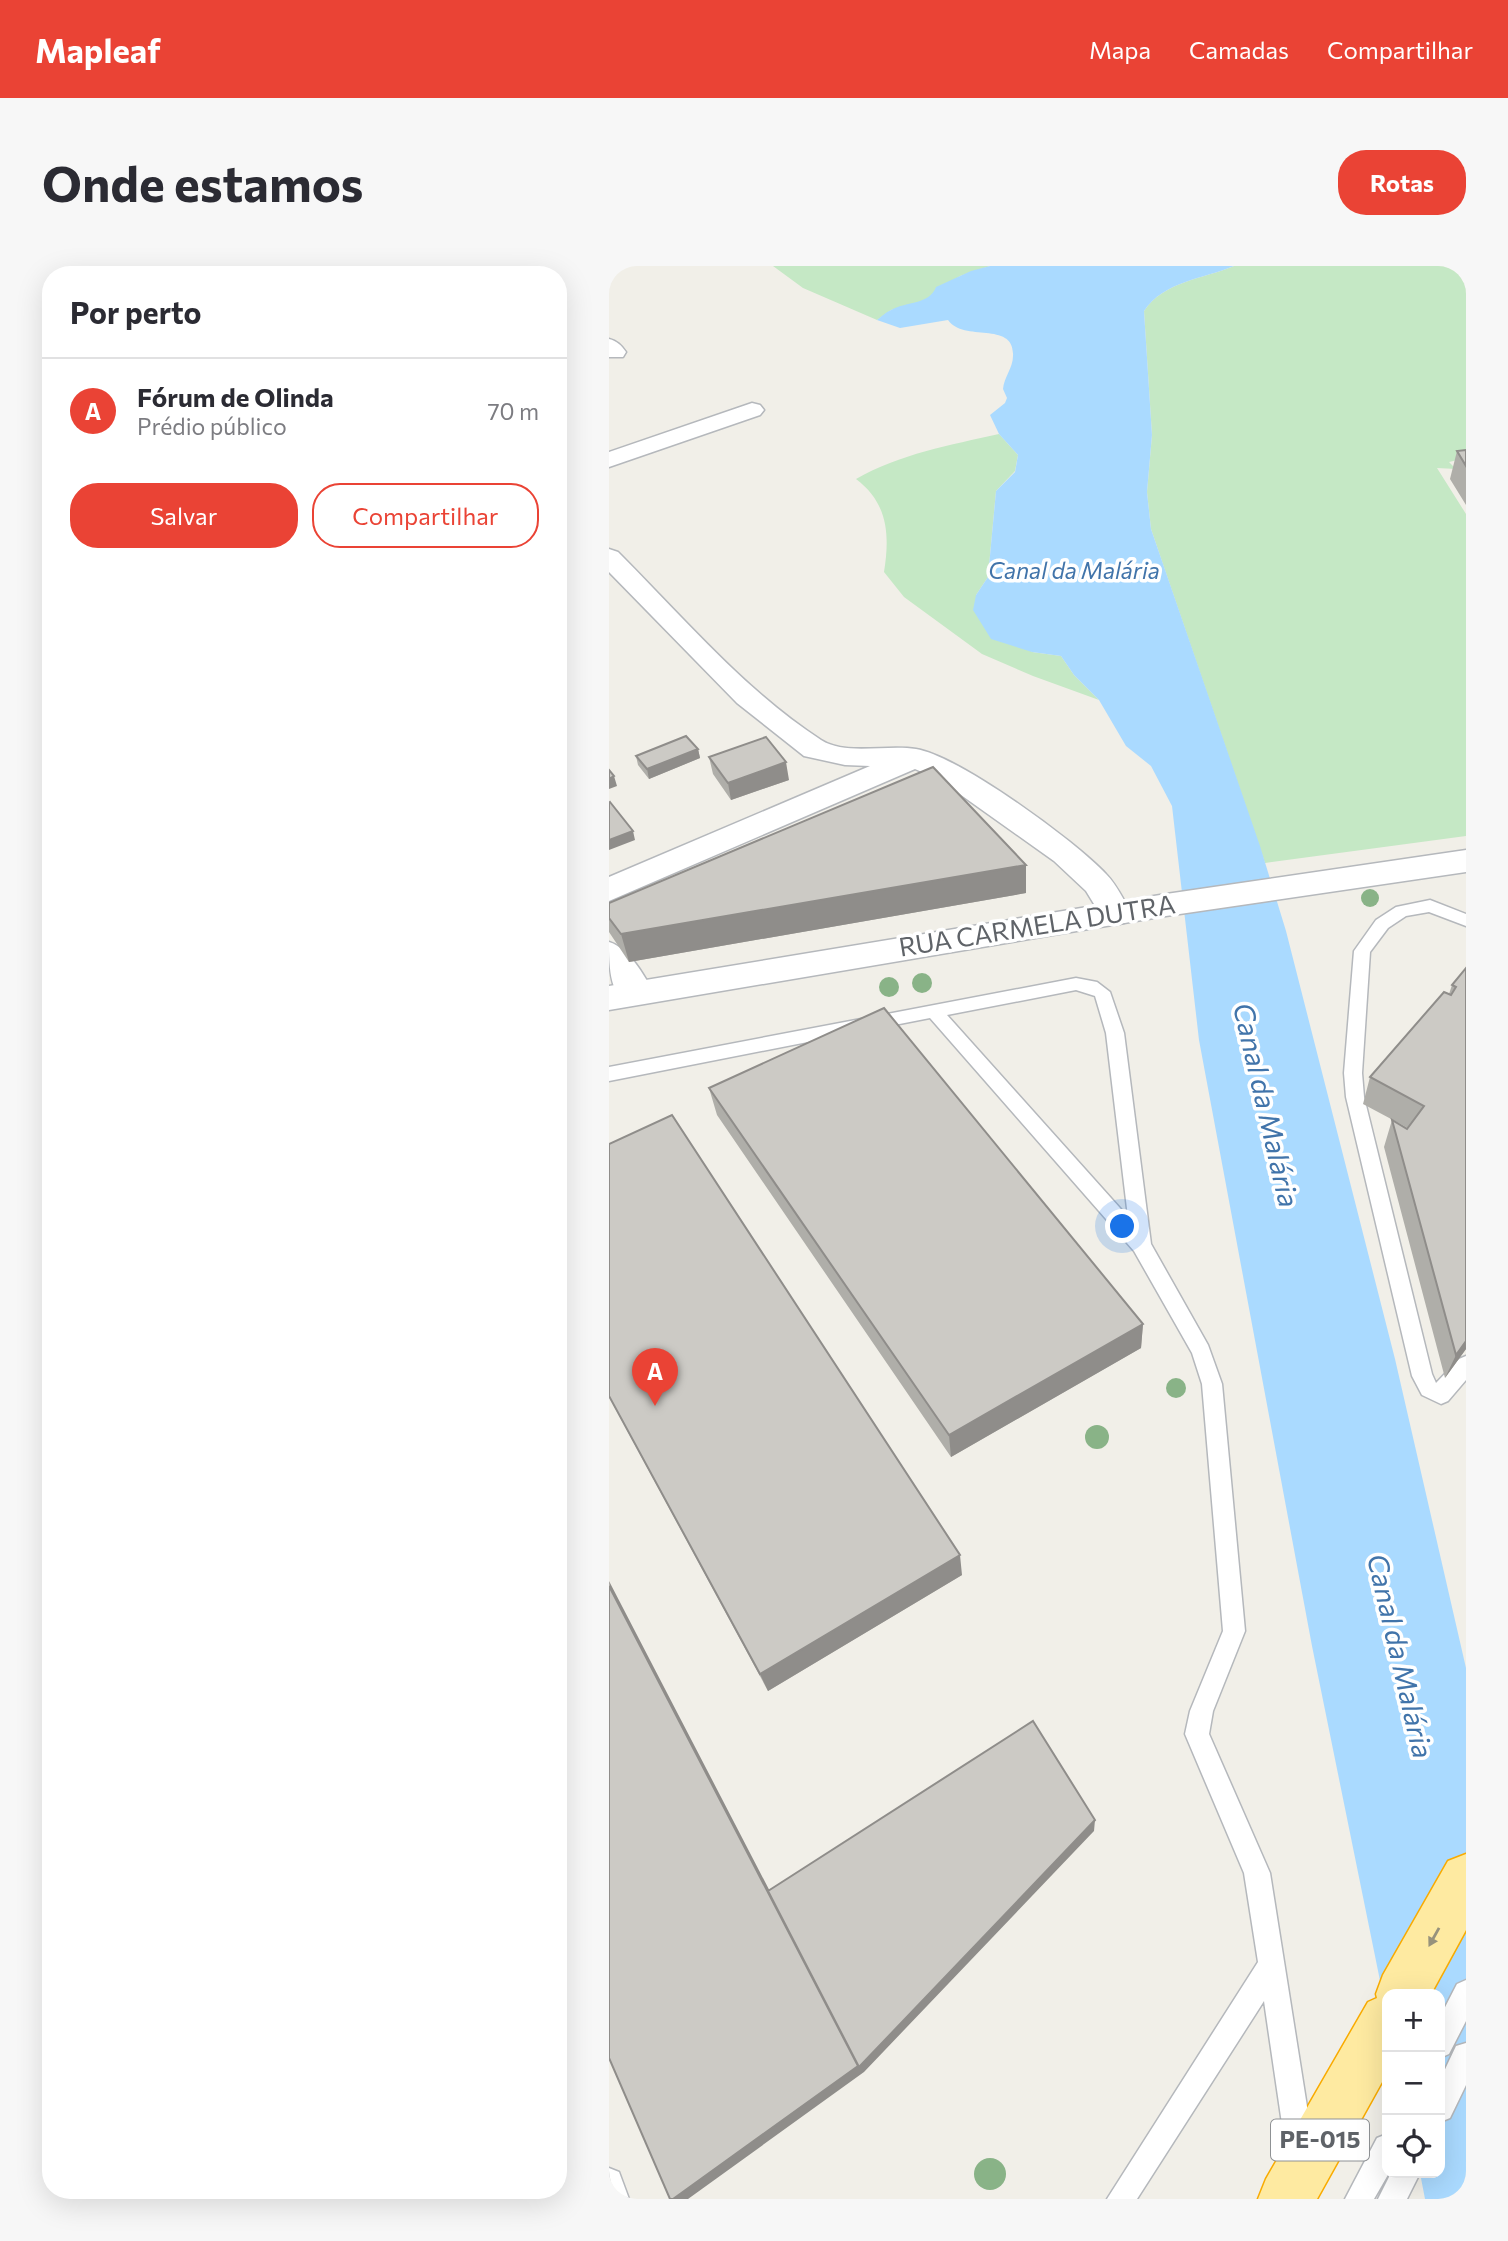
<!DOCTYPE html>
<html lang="pt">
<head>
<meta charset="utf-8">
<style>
  :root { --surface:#fff; --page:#f7f7f7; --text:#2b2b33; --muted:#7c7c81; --line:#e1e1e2; --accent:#ea4335 }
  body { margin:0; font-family:Commissioner,sans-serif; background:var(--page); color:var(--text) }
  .controls { position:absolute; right:21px; bottom:21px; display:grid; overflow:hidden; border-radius:14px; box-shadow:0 7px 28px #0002 }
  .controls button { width:63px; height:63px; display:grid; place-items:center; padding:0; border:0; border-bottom:2px solid var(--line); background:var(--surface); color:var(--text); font:35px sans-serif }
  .you { position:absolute; left:514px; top:961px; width:24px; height:24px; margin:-18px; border:5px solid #fff; border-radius:50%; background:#1a73e8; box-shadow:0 0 0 10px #1a73e833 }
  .badge { display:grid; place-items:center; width:46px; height:46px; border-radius:50%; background:var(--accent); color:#fff; font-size:23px; font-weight:700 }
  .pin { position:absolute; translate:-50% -58px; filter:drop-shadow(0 2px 4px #0008) }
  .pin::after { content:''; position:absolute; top:37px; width:24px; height:21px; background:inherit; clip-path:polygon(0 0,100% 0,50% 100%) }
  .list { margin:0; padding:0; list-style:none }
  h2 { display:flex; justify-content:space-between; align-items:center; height:91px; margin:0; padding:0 28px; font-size:30px }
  h2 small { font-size:23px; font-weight:400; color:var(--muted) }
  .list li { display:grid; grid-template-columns:46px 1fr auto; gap:21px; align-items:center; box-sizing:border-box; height:105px; padding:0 28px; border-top:2px solid var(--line) }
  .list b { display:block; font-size:26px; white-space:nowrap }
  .list p { margin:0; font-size:23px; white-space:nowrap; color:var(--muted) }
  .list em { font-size:23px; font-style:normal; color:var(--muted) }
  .actions { display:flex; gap:14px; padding:21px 28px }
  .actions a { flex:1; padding:16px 0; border:2px solid var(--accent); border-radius:28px; text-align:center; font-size:24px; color:var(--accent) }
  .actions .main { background:var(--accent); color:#fff }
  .icon { flex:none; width:38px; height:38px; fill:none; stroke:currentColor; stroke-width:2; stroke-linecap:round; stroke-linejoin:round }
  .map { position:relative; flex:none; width:857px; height:1933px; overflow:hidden; border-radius:28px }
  header { display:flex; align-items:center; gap:42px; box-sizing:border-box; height:98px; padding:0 35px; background:var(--accent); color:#fff }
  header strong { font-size:33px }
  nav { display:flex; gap:38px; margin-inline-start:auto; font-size:24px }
  .intro { display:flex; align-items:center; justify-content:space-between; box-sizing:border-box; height:168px; padding:0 42px }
  h1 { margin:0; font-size:49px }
  .button { padding:18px 32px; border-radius:28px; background:var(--accent); color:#fff; font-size:24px; font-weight:700 }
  main { display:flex; gap:42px; padding:0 42px }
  aside { flex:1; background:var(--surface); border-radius:28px; box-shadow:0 7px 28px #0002 }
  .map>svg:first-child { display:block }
  .green { fill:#c5e8c5 }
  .water { fill:#aadaff }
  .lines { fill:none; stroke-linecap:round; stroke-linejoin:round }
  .service-casing { stroke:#b5b8bc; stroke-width:3 }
  .minor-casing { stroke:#b5b8bc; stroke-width:3 }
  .tertiary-casing { stroke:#b5b8bc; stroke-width:3 }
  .trunk-casing { stroke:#f9ab00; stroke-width:3 }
  .service { fill:#fff; fill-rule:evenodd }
  .minor { fill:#fff; fill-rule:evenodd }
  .tertiary { fill:#fff; fill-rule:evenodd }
  .trunk { fill:#feeaa1; fill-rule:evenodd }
  .tree { fill:#89b387 }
  .wall { fill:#afaea9 }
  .shaded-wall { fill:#8f8d8a }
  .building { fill:#cccac5; stroke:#8f8d8a; stroke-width:2 }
  .oneway { fill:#97927c }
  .labels { text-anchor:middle; stroke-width:7; stroke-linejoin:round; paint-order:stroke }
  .far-water-label { font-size:23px; font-style:italic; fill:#4174aa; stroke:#fff }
  .shield { fill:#fff; stroke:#8f9295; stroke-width:2 }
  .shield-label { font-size:24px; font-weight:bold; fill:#5f6368 }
  .street-label { font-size:26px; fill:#5f6368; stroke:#fff }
  .water-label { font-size:28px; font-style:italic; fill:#4174aa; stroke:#fff }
</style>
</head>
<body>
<header>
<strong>Mapleaf</strong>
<nav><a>Mapa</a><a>Camadas</a><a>Compartilhar</a></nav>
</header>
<div class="intro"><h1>Onde estamos</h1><a class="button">Rotas</a></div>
<main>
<aside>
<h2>Por perto<small></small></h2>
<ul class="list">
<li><span class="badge">A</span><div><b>Fórum de Olinda</b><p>Prédio público</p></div><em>70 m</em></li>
</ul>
<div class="actions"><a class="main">Salvar</a><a>Compartilhar</a></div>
</aside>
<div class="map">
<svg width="857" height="1933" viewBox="0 0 857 1933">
  <rect width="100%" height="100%" fill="#f1efe8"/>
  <path class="green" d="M164 0H381L351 10 317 34 282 44 268 54 194 22Z
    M625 0H857V192L840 196 847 203 828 202 857 248V570L656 597 542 263 538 226 543 169 535 45C555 15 594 13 625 0Z
    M390 168 409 189 406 205 387 225 379 311 367 329 423 386 452 390 465 409 490 434 424 410 373 388 295 331 275 306C281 269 279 237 247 213 291 188 341 179 390 168Z"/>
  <path class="water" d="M625 0C594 13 555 15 535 45L543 169 538 226 542 263 651 580 677 665 786 1093 857 1402V1933H816L811 1907H831V1728H778V1749L703 1380 590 774 563 540 542 500 517 480 490 434 465 409 452 390 423 386 382 373 364 344 367 329 379 311 387 225 406 206 409 189 390 168 381 149 396 137 398 132 394 123C395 111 404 102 404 90 406 54 355 77 339 54L291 62 268 54C272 51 277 46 282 44 298 35 320 39 327 21L362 5 381 0Z"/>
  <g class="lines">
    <defs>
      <path id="service" d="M821 634 857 648V660L820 646 797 650 779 662 761 686 753 807 755 831 823 1108 827 1117 850 1093 857 1090V1114L839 1135 832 1138 813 1129 803 1110 737 831 735 807 745 685 767 654 787 641Z
        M467 712 488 716 501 726 515 767 542 978 599 1079 613 1118 636 1365 604 1445 600 1468 661 1607 705 1885 701 1895 691 1899 681 1895 677 1885 655 1735 528 1933H498L649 1696 635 1607 576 1468 581 1445 614 1365 593 1118 583 1087 525 985 321 752 0 815V801ZM467 724 486 730 497 767 519 951 338 749Z
        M857 1714V1755L840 1788 831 1792V1751L848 1718Z
        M857 1777V1819L841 1852 831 1856V1814L847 1780Z
        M778 1868 780 1907 765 1933H736L768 1872Z
        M0 1902 10 1906 20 1933H0Z
        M782 1907H811L798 1933H769Z"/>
      <path id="minor" d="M0 73C8 75 12 79 17 86L14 91H0Z
        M143 137 151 139 155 144 151 149 0 201V186Z
        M0 283 9 286C73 350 135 424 212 474 237 490 278 478 307 483 350 490 466 575 497 608 508 619 515 635 523 648L518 656 507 659 496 656 477 625 445 595 331 514 306 503 0 635V611L261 500 236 499 195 490 128 437 0 306Z
        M0 676C20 682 35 709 45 727L40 736C0 748 0 703 0 676Z"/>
      <path id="tertiary" d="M857 584V606L557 650 0 744V720L557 628Z"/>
      <path id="trunk" d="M857 1588V1664L822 1728H778V1807L708 1933H649L657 1913 759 1736 768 1732 767 1728 774 1709 839 1595Z"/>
    </defs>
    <use href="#service" class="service-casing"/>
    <use href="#minor" class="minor-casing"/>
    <use href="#tertiary" class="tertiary-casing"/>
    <use href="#trunk" class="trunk-casing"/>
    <use href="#service" class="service"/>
    <use href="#minor" class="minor"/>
    <use href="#tertiary" class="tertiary"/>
    <use href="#trunk" class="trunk"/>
  </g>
  <g class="tree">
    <circle cx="761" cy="632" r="9"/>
    <circle cx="313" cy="717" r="10"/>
    <circle cx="280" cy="721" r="10"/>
    <circle cx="567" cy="1122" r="10"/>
    <circle cx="488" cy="1171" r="12"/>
    <circle cx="381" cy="1908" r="16"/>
  </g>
  <path class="wall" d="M857 184V239L841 213 848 185Z
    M89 483 91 492 40 513 29 499 27 490Z
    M100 491 180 514 122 534 104 508Z
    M417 627 20 696 0 666V637Z
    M857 702V1083L836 1112 775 881 783 854 799 862 754 838 761 811 840 728 843 719Z
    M100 822 534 1058 532 1082 342 1191 108 849Z
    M0 878 353 1309 159 1425 0 1131Z"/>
  <path class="shaded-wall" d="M89 483 91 492 40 513 38 503Z
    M177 496 180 514 122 534 119 517Z
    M5 510 8 520 0 523V513Z
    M24 565 26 574 0 584V574Z
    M417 599V627L20 696 12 668Z
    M534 1058 532 1082 342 1191 340 1169Z
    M857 1075V1083L836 1112 847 1089Z
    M351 1289 353 1309 159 1425 151 1408Z
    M0 1315 251 1799 486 1554 485 1565 255 1806 79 1933H64Z"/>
  <path class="building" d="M857 184V200L848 185Z
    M77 470 89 483 38 503 27 490Z
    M157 471 177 496 119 517 100 491Z
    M324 501 417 599 12 668 0 652V637Z
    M0 504 5 510 0 513Z
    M1 536 24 565 0 574V537Z
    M857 702V1075L847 1089 783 854 798 863 815 840 761 811 835 726 842 729 847 721 843 719Z
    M275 742 534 1058 340 1169 100 822Z
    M63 849 351 1289 151 1408 0 1130V878Z
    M0 1320 249 1800 64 1933H61L0 1792Z
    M424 1455 486 1554 250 1801 159 1625Z"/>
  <defs><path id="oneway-solid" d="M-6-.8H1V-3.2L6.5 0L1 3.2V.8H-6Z" transform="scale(1.75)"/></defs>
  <use class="oneway" href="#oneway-solid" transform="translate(825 1671) rotate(119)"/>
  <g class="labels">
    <g class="far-water-label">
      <text x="465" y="313">Canal da Malária</text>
    </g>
    <rect class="shield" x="662" y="1853.5" width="98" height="41" rx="5"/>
    <g class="shield-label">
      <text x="711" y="1882">PE-015</text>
    </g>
    <g class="street-label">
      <text transform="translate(428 660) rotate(-9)" y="9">RUA CARMELA DUTRA</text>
    </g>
    <g class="water-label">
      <text transform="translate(657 839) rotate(77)" y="10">Canal da Malária</text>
      <text transform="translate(791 1390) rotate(77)" y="10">Canal da Malária</text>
    </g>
  </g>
</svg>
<div class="controls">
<button>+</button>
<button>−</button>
<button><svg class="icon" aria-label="locate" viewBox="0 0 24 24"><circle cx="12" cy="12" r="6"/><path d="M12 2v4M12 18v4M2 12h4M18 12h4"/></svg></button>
</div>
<div class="you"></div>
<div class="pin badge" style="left:46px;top:1140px">A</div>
</div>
</main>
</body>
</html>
